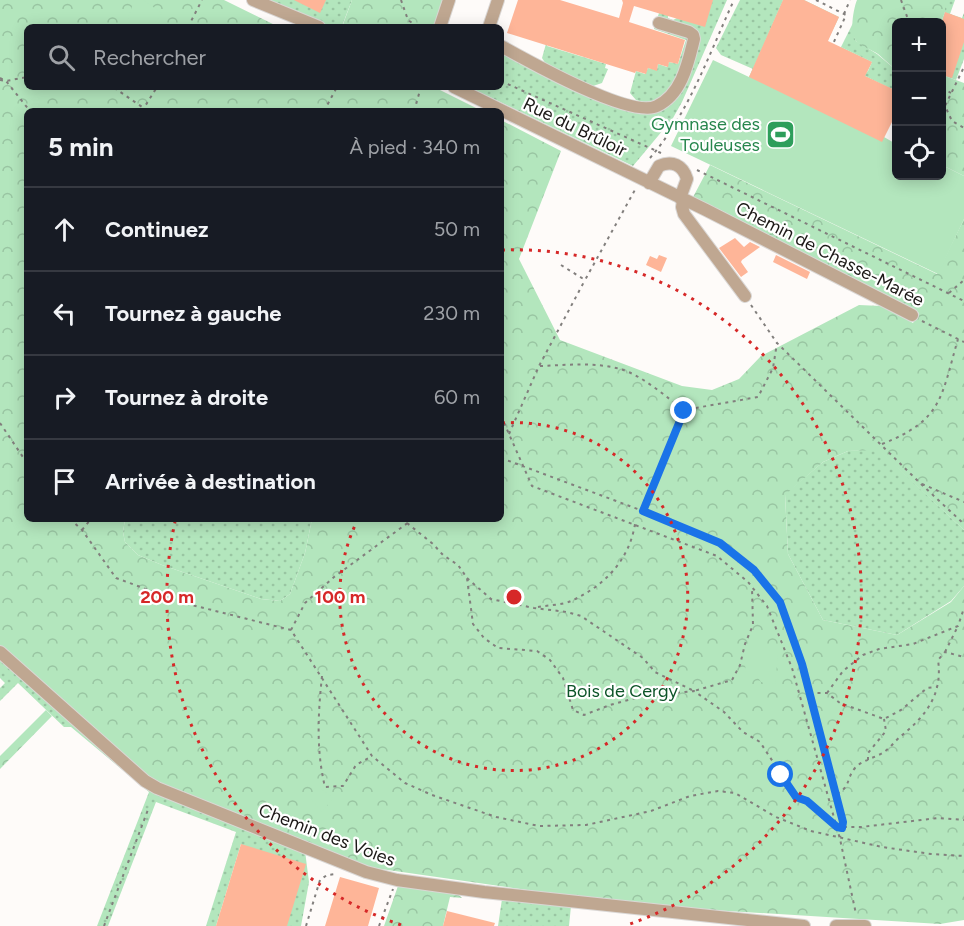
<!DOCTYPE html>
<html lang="fr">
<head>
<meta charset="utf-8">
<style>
  :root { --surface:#171b24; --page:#20242c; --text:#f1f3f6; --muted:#9ea1a6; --line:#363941 }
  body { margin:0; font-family:Figtree,sans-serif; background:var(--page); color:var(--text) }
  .controls { position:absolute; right:18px; top:18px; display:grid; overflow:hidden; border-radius:9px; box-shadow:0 3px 15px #0003 }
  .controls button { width:54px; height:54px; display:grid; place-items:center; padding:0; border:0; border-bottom:2px solid var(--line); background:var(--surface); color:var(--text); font:30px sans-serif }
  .stop { position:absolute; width:18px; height:18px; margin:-14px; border:4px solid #1a73e8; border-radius:50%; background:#fff }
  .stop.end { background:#1a73e8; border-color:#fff; box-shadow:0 2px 6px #0008 }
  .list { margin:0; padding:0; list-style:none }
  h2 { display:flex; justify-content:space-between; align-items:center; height:78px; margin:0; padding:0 24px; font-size:26px }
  h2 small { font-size:20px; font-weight:400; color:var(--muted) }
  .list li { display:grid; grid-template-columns:39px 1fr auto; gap:18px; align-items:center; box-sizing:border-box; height:84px; padding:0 24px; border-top:2px solid var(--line) }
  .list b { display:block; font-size:22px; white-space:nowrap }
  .list em { font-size:20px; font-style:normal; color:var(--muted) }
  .icon { flex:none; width:33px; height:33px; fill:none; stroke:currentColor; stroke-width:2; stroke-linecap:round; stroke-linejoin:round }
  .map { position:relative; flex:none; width:964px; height:926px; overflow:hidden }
  .search { position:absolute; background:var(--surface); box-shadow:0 3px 15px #0003; left:24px; top:24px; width:480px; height:66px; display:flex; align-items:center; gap:15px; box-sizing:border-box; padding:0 21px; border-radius:9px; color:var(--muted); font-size:22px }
  .panel { position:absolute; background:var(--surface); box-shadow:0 3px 15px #0003; left:24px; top:108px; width:480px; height:414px; border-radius:9px }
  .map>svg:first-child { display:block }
  .grass { fill:url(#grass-dots) }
  .forest { fill:url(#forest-crowns) }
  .park { fill:#b3e6bd }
  .building { fill:#feb598 }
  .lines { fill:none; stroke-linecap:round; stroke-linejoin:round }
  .minor-casing { stroke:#dad7d5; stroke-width:14 }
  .path { stroke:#827f7d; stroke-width:2; stroke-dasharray:3 4.5; stroke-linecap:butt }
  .minor { stroke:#bfa791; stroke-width:12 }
  .route { stroke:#1a73e8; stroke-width:8 }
  .ring { fill:none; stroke:#d62828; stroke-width:3; stroke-dasharray:3 6 }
  .labels { text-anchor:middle; stroke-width:4.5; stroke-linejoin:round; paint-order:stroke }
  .leisure-label { font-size:18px; fill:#27864d; stroke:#fff; text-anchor:end }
  .street-label { font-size:18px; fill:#1b1816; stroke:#fff }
  .park-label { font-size:18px; fill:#0c5428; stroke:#fff }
  .centre { fill:#d62828; stroke:#fff; stroke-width:3 }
  .ring-label { font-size:18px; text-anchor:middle; font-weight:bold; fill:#d62828; stroke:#fff; stroke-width:4.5; stroke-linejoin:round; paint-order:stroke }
</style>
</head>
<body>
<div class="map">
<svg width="964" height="926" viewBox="0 0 964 926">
  <defs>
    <pattern id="grass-dots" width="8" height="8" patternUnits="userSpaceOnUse" patternTransform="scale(1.5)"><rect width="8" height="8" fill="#b3e6bd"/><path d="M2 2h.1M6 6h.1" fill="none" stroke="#99c5a2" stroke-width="1.8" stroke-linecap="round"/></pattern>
    <pattern id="forest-crowns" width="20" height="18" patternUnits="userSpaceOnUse" patternTransform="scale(1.5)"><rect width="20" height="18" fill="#b3e6bd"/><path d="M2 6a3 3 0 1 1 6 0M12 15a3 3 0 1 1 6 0" fill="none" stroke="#99c5a2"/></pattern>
  </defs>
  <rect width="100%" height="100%" fill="#fefbf9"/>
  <path class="grass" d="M264 0H352L342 26 316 24Z
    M713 0H727L682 102 673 118 633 166 469 87H501V53L528 67 609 102 667 104 697 40 657 19 659 13 668 15V18L673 20Z
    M740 0H783L753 69 721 55 716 48Z
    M945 0H955L950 14 962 18 964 13V59L956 80 942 75 941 22 945 12Z
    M854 21V36L856 41 877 54 896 70V91L863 75 868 71 872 62 841 47Z
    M655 25 691 39 671 92 650 104 636 100 630 93 636 71 645 74 648 68 657 70 658 64 667 67 669 62 678 64 686 40 654 29Z
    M549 33 547 46 606 64 605 68 608 69 602 83 593 86 547 66 542 58Z
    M878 449 964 530V586L951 601 897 635 823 620 788 554 785 494 823 462 848 451Z
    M125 519H312L305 553 290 594 280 601 261 599 162 565 138 555 125 542 123 532Z
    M0 656 305 851 309 882 301 926H287L241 844 216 926H206L236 832 156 802 108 926H97L149 792 71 727H64L18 683 0 701V688L5 683 0 678Z
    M502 899 571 906 569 926H498Z"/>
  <path class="forest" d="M0 0H224L279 27H27V87H434L482 111H27V519H125L123 532 125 542 138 555 162 565 261 599 280 601 290 594 305 553 312 519H501V120L561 151 519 259 560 340 682 386 712 390 739 379 761 356 859 305 881 306 913 323 919 313 692 199 710 165 937 274 964 219V530L878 450 848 451 823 462 785 495 788 554 823 620 897 635 951 602 964 586V920L940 924 631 905 374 868 164 792 0 649Z
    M352 0H444L435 27H342Z
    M857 0H945V12L941 22H896V70C890 65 884 59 878 54 872 50 863 47 857 42 849 34 853 10 857 0Z
    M942 75 964 83V176L942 165Z
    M46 710 52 716 0 769V756Z
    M399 883 456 892 462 898 450 897 443 926H384Z"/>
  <path class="park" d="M134 0H143L162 13 152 27H129L126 25Z
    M783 0H804L839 17 826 44 839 51 841 47 872 62 867 72 865 71 863 75 896 91 884 137 896 144V176H942V165L964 176V219L938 274 671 146 713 60 749 77Z
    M752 645H763L778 656 775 684 761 682 755 673H746L745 664 752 657Z
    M319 787 333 798 322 812 311 799Z"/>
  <path class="building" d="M294 0H326L320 13Z
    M518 0H560L619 18 623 3 622 0H713L705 27 634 6 629 22 685 40 678 64 669 62 668 67 658 64 657 71 648 68 646 74 636 71 635 73 507 33Z
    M783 0H804L839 17 828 41 872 62 865 76 897 91V112L882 142 749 77Z
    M945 12 964 19V42L952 78 942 75V22Z
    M735 238 744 247 750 242 760 247 742 260 741 262 748 272 741 277 719 248Z
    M659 255 667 258 661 272 646 265 650 256 657 259Z
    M776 255 810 272 807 279 773 262Z
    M241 844 306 864 287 926H216Z
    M340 877 379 888 368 926H325Z
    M447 911 495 923 494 926H443Z"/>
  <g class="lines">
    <defs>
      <path id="minor" d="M253 0 319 27
        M440 27 449 0
        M489 27 498 0
        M501 46C528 61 631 119 657 106 682 94 688 63 694 39L693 35 689 32 659 23
        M454 87 706 210 912 315
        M649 183 659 166C672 160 683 165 687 179L680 198
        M683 200 682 207 684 214 745 296
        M0 652 145 781 157 788 366 872 397 880 484 892 804 926
        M836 926H865"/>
    </defs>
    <use href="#minor" class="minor-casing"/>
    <path class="path" d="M401 0 408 20 418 27
      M816 0 846 15 833 44
      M901 0 909 22
      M844 14 850 0
      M188 27 202 0
      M963 69 945 106 952 121 964 128
      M0 78 6 81 30 111
      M0 80 6 81 27 77
      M501 81 661 153
      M116 87V89L148 111
      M942 88 951 93
      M142 111 157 87
      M324 111 337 87
      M414 111 421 87
      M650 158C689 113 709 54 734 0
      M697 170 964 301
      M561 265 585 280 636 188
      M949 293 964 280
      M751 305 777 343 920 483 964 524
      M922 321 964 342
      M540 366C567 365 595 362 620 369 642 375 666 397 684 410
      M501 416 532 486 717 556 748 582 767 606 792 668 840 839 856 914
      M0 423 27 463
      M509 434 539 366 585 280
      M882 444C943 420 941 397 958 339
      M501 458 643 511 720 543 754 570 780 602 802 664 843 822 840 837
      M922 484 964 502
      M643 510 684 410 758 397 773 368 777 343
      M70 519 82 530 116 578 184 603 291 630 372 756 405 783 432 795 496 817 539 826 586 825 651 811 690 796 718 791 735 793 776 817 811 831 882 847 931 854 964 856
      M407 523 433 544 443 555 458 565 467 578 473 624 484 638 498 648 537 651 550 660 563 678 573 710 584 715 610 705 643 696 694 691 724 712 743 732 760 742 796 797 807 801 837 827H861L938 818 964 820
      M82 530 91 519
      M467 578 491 599 534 608 567 612 581 616 643 658 655 672 694 691 732 680 740 665 745 644 753 625 752 588
      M538 607C549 605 562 605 571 601 604 586 629 561 635 524
      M291 630 305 603 334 577 413 519
      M945 652 957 628
      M322 676C318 714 316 750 325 787L343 786 356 765 372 756
      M810 693H827L840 703 884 719 901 710 927 688 937 687
      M827 693 843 671 863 655 879 649 913 644 958 626 964 608
      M868 760V753L886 731 884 719
      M837 794C851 786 846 779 855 768 862 760 875 758 884 752 890 748 895 741 901 736 926 716 943 694 938 660L945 652 964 657
      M104 926 149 807
      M306 926 320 880 327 875 336 874
      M379 926 393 889"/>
    <use href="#minor" class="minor"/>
  </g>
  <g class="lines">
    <path class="route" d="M684 411 643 511 720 543 754 570 780 602 802 664 843 822 842 828 837 827 807 801 796 797 781 775"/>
  </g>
  <g class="ring">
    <path d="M502 423A174 174 0 1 1 358 519"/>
    <path d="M401 925A347 347 0 0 1 175 522M502 250A347 347 0 0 1 627 925"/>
  </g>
  <defs>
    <symbol id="stadium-square" viewBox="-11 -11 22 22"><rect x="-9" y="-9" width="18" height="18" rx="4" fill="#2e9e5b" stroke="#fff"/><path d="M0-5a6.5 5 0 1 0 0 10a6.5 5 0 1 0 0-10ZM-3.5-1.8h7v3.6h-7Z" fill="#fff"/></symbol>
  </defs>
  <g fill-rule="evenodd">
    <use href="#stadium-square" x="764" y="118" width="33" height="33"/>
  </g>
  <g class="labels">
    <g class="leisure-label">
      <text x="760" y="130">Gymnase des<tspan x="760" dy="21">Touleuses</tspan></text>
    </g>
    <g class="street-label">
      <text transform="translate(575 127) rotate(26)" y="6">Rue du Brûloir</text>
      <text transform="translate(830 254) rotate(27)" y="6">Chemin de Chasse-Marée</text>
      <text transform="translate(327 835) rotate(21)" y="6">Chemin des Voies</text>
    </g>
    <g class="park-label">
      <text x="622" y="697">Bois de Cergy</text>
    </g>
  </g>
  <circle cx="514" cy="597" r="9" class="centre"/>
  <g class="ring-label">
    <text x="167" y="603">200 m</text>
    <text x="340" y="603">100 m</text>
  </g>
</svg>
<div class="controls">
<button>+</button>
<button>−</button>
<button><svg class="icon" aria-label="locate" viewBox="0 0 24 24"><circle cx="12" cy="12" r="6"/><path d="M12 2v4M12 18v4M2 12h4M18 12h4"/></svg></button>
</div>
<div class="stop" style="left:781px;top:775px"></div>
<div class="stop end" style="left:684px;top:411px"></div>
<div class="search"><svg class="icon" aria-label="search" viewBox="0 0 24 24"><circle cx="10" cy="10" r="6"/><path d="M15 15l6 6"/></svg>Rechercher</div>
<section class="panel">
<h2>5 min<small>À pied · 340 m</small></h2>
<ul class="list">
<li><svg class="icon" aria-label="ahead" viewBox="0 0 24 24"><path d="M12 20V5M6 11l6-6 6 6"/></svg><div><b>Continuez</b></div><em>50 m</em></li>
<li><svg class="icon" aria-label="left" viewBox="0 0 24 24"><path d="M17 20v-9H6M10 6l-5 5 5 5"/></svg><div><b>Tournez à gauche</b></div><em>230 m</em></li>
<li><svg class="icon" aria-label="right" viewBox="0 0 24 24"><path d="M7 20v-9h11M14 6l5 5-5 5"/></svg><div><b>Tournez à droite</b></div><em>60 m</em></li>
<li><svg class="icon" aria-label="arrive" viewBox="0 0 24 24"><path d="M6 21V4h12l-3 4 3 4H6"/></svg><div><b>Arrivée à destination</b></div></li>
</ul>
</section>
</div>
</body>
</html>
